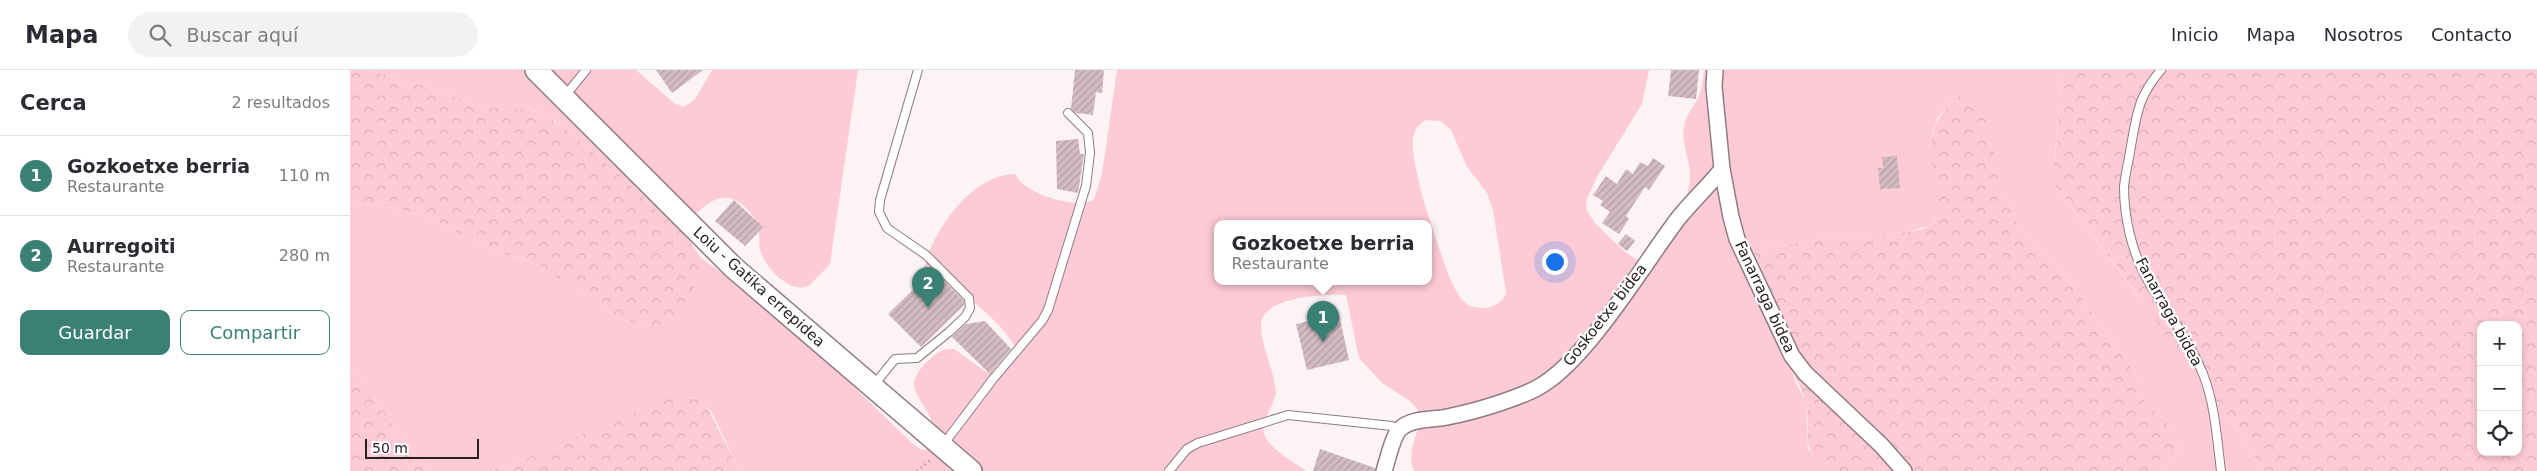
<!DOCTYPE html>
<html lang="es">
<head>
<meta charset="utf-8">
<style>
  :root { --surface:#fff; --page:#f2f2f3; --text:#2b2b33; --muted:#7c7c81; --line:#e1e1e2; --accent:#3b8075 }
  body { margin:0; font-family:"DejaVu Sans",sans-serif; background:var(--page); color:var(--text) }
  .controls { position:absolute; right:15px; bottom:15px; display:grid; overflow:hidden; border-radius:10px; box-shadow:0 2px 8px #0003 }
  .controls button { width:45px; height:45px; display:grid; place-items:center; padding:0; border:0; border-bottom:1px solid var(--line); background:var(--surface); color:var(--text); font:25px sans-serif }
  .scale { position:absolute; left:15px; bottom:12px; width:114px; box-sizing:border-box; padding-left:5px; border:2px solid #261d1f; border-top:0; font-size:14px; line-height:18px; white-space:nowrap; color:#261d1f; -webkit-text-stroke:4px #fff; paint-order:stroke }
  .you { position:absolute; left:1204px; top:191px; width:18px; height:18px; margin:-12px; border:4px solid #fff; border-radius:50%; background:#1a73e8; box-shadow:0 0 0 8px #1a73e833 }
  .badge { display:grid; place-items:center; width:32px; height:32px; border-radius:50%; background:var(--accent); color:#fff; font-size:16px; font-weight:700 }
  .pin { position:absolute; translate:-50% -41px; filter:drop-shadow(0 1px 2px #0008) }
  .pin::after { content:''; position:absolute; top:26px; width:18px; height:15px; background:inherit; clip-path:polygon(0 0,100% 0,50% 100%) }
  .popup { position:absolute; left:864px; top:150px; width:218px; height:65px; box-sizing:border-box; display:grid; place-content:center; border-radius:10px; background:var(--surface); filter:drop-shadow(0 1px 4px #0005); font-size:16px; white-space:nowrap; color:var(--muted) }
  .popup b { font-size:19px; color:var(--text) }
  .popup::after { content:''; position:absolute; left:50%; top:100%; margin-left:-10px; border:10px solid transparent; border-top-color:var(--surface) }
  .list { margin:0; padding:0; list-style:none }
  h2 { display:flex; justify-content:space-between; align-items:center; height:65px; margin:0; padding:0 20px; font-size:21px }
  h2 small { font-size:16px; font-weight:400; color:var(--muted) }
  .list li { display:grid; grid-template-columns:32px 1fr auto; gap:15px; align-items:center; box-sizing:border-box; height:80px; padding:0 20px; border-top:1px solid var(--line) }
  .list b { display:block; font-size:19px; white-space:nowrap }
  .list p { margin:0; font-size:16px; white-space:nowrap; color:var(--muted) }
  .list em { font-size:16px; font-style:normal; color:var(--muted) }
  .actions { display:flex; gap:10px; padding:15px 20px }
  .actions a { flex:1; padding:11px 0; border:1px solid var(--accent); border-radius:10px; text-align:center; font-size:18px; color:var(--accent) }
  .actions .main { background:var(--accent); color:#fff }
  .icon { flex:none; width:28px; height:28px; fill:none; stroke:currentColor; stroke-width:2; stroke-linecap:round; stroke-linejoin:round }
  .map { position:relative; flex:none; width:2187px; height:401px; overflow:hidden }
  header { display:flex; align-items:center; gap:30px; box-sizing:border-box; height:70px; padding:0 25px; background:var(--surface); border-bottom:1px solid var(--line) }
  header strong { font-size:24px }
  nav { display:flex; gap:28px; margin-inline-start:auto; font-size:18px }
  .search { width:350px; height:45px; background:var(--page); display:flex; align-items:center; gap:12px; box-sizing:border-box; padding:0 18px; border-radius:28px; color:var(--muted); font-size:19px }
  main { display:flex }
  aside { flex:1; background:var(--surface) }
  .map>svg:first-child { display:block }
  .green { fill:#fdcbd7; fill-rule:evenodd }
  .forest { fill:url(#forest-crowns); fill-rule:evenodd }
  .building { fill:url(#building-hatch) }
  .lines { fill:none; stroke-linecap:round; stroke-linejoin:round }
  .lane-casing { stroke:#907b80; stroke-width:10 }
  .street-casing { stroke:#907b80; stroke-width:18 }
  .secondary-casing { stroke:#907b80; stroke-width:24 }
  .path { stroke:#938a8c; stroke-width:2.5; stroke-dasharray:1 4; stroke-linecap:butt }
  .lane { stroke:#fff; stroke-width:8 }
  .street { stroke:#fff; stroke-width:15 }
  .secondary { stroke:#fff; stroke-width:21 }
  .labels { text-anchor:middle; stroke-width:4.5; stroke-linejoin:round; paint-order:stroke }
  .street-label { font-size:15px; fill:#261d1f; stroke:#fff }
</style>
</head>
<body>
<header>
<strong>Mapa</strong>
<div class="search"><svg class="icon" aria-label="search" viewBox="0 0 24 24"><circle cx="10" cy="10" r="6"/><path d="M15 15l6 6"/></svg>Buscar aquí</div>
<nav><a>Inicio</a><a>Mapa</a><a>Nosotros</a><a>Contacto</a></nav>
</header>
<main>
<aside>
<h2>Cerca<small>2 resultados</small></h2>
<ul class="list">
<li><span class="badge">1</span><div><b>Gozkoetxe berria</b><p>Restaurante</p></div><em>110 m</em></li>
<li><span class="badge">2</span><div><b>Aurregoiti</b><p>Restaurante</p></div><em>280 m</em></li>
</ul>
<div class="actions"><a class="main">Guardar</a><a>Compartir</a></div>
</aside>
<div class="map">
<svg width="2187" height="401" viewBox="0 0 2187 401">
  <defs>
    <pattern id="forest-crowns" width="20" height="18" patternUnits="userSpaceOnUse" patternTransform="scale(1.25)"><rect width="20" height="18" fill="#fdcbd7"/><path d="M2 6a3 3 0 1 1 6 0M12 15a3 3 0 1 1 6 0" fill="none" stroke="#d9aeb8"/></pattern>
    <pattern id="building-hatch" width="6" height="6" patternUnits="userSpaceOnUse" patternTransform="scale(1.25)"><rect width="6" height="6" fill="#d2bbc1"/><path d="M-1 1l2-2M0 6l6-6M5 7l2-2" fill="none" stroke="#b4a0a5"/></pattern>
  </defs>
  <rect width="100%" height="100%" fill="#fcf3f5"/>
  <path class="green" d="M17 0H286L324 33 334 37 345 29 362 0H508L480 194 459 216C441 223 419 202 412 185 407 176 411 165 408 155 405 148 399 141 394 136 369 114 349 141 331 159L309 143 272 107 217 60 204 50 186 41 133 37 78 17Z
    M767 0H1299L1292 34 1248 105 1236 131 1237 141 1246 154 1275 182 1291 192C1310 167 1342 136 1340 103 1339 87 1331 72 1334 57 1335 46 1342 39 1347 30 1352 21 1353 10 1354 0H1712L1705 85 1706 117 1883 352 1913 401H1810L1834 376 1822 358 1786 322 1788 310 1786 304 1717 208 1665 151 1647 104 1643 86 1603 31 1588 47 1582 63 1589 137V144L1582 155 1556 162 1489 167 1411 178 1445 311 1456 332 1458 379 1474 401H1064C1054 375 1075 360 1068 340L1060 331 1032 313 1009 288 996 225C976 224 912 226 911 255 911 275 924 300 926 322 924 335 916 343 914 355 909 374 943 391 956 401H390L362 343 356 335 342 327 244 361 167 392 137 401H80L49 364 11 309 0 299V133C28 135 59 139 85 151 103 159 120 171 139 179 156 186 175 188 192 198 224 215 264 255 301 256 328 257 349 211 351 188 428 241 495 308 562 373L572 380 582 379C583 372 585 362 583 356 576 326 546 320 580 289 588 282 594 278 604 279L635 301 646 304 661 296 667 282C659 255 599 211 574 198 583 160 623 103 666 104 671 123 729 141 744 129L752 104ZM1076 50 1090 51 1101 60 1117 97 1137 123 1143 140 1156 222C1153 238 1129 242 1117 234 1107 227 1103 214 1098 204 1089 176 1054 85 1065 61 1067 56 1071 53 1076 50ZM868 153H1078V211H868Z"/>
  <path class="forest" d="M0 0H17L78 17 133 37 179 40 194 44 217 60 272 107 309 143 331 159 351 188C349 215 334 256 302 256 265 256 223 215 192 198 175 188 157 186 139 179 120 172 104 159 85 151 59 139 28 135 0 133Z
    M1712 0H2187V401H1913L1883 352 1826 281 1782 217 1706 117 1704 101ZM2131 255H2168V382H2131Z
    M1613 24 1627 30 1636 41 1647 104 1665 151 1717 208 1786 304 1789 315 1786 322 1822 358 1834 376 1810 401H1474C1448 376 1463 359 1455 331 1452 317 1444 308 1441 294L1403 186 1405 181 1417 177 1489 167 1556 162 1573 159 1585 152 1589 137C1584 89 1566 57 1613 24Z
    M0 299 11 309 49 364 80 401H0Z
    M333 326 348 329 356 335 390 401H137L167 392 315 330Z"/>
  <path class="building" d="M306 0H353L322 23Z
    M725 0H754L752 23 746 22 743 45 726 43 721 39Z
    M1321 0H1349L1346 29 1318 26Z
    M728 69 730 84H734L728 123 707 119 706 71Z
    M1547 86 1550 118 1530 119 1528 98H1533L1532 87Z
    M1303 88 1315 96 1299 120 1295 117 1276 146 1279 149 1269 164 1252 153 1260 142 1250 135 1253 131 1243 125 1256 106 1267 114 1276 99 1283 104 1290 92 1298 96Z
    M384 130 413 157 395 176 365 151Z
    M1276 164 1285 171 1277 181 1268 174Z
    M583 200 614 231V235L571 277 538 244Z
    M989 244 999 290 957 300 946 254Z
    M635 251 661 279 640 304 602 267 616 254Z
    M970 379 1025 398V401H963Z"/>
  <g class="lines">
    <defs>
      <path id="lane" d="M1811 0C1788 27 1787 43 1781 76 1779 90 1775 104 1774 117 1774 147 1782 183 1797 209 1816 241 1839 269 1853 304 1865 334 1867 369 1871 401
        M215 26 236 0
        M523 316 545 289 567 288 599 262 615 247 620 238 619 228 576 185 537 158 529 142 530 130 568 0
        M593 375 643 309 692 251 698 240 736 116 740 83 738 63 718 43
        M819 401 837 379 848 373 938 345 1042 356 1048 360"/>
      <path id="street" d="M1365 0 1364 17 1372 99 1381 147 1387 169 1442 286 1455 303 1532 376 1554 401
        M1034 401C1037 392 1043 365 1050 359 1061 348 1083 350 1097 347 1123 342 1164 330 1187 318 1235 293 1293 195 1327 150 1341 132 1358 117 1372 99"/>
      <path id="secondary" d="M186 0 384 198 621 401"/>
    </defs>
    <use href="#lane" class="lane-casing"/>
    <use href="#street" class="street-casing"/>
    <use href="#secondary" class="secondary-casing"/>
    <path class="path" d="M567 401 582 389"/>
    <use href="#lane" class="lane"/>
    <use href="#street" class="street"/>
    <use href="#secondary" class="secondary"/>
  </g>
  <g class="labels">
    <g class="street-label">
      <text transform="translate(409 217) rotate(42)" y="5">Loiu - Gatika errepidea</text>
      <text transform="translate(1415 227) rotate(65)" y="5">Fanarraga bidea</text>
      <text transform="translate(1819 242) rotate(61)" y="5">Fanarraga bidea</text>
      <text transform="translate(1255 245) rotate(-52)" y="5">Goskoetxe bidea</text>
    </g>
  </g>
</svg>
<div class="controls">
<button>+</button>
<button>−</button>
<button><svg class="icon" aria-label="locate" viewBox="0 0 24 24"><circle cx="12" cy="12" r="6"/><path d="M12 2v4M12 18v4M2 12h4M18 12h4"/></svg></button>
</div>
<div class="scale">50 m</div>
<div class="you"></div>
<div class="pin badge" style="left:973px;top:272px">1</div>
<div class="popup"><b>Gozkoetxe berria</b>Restaurante</div>
<div class="pin badge" style="left:578px;top:238px">2</div>
</div>
</main>
</body>
</html>
